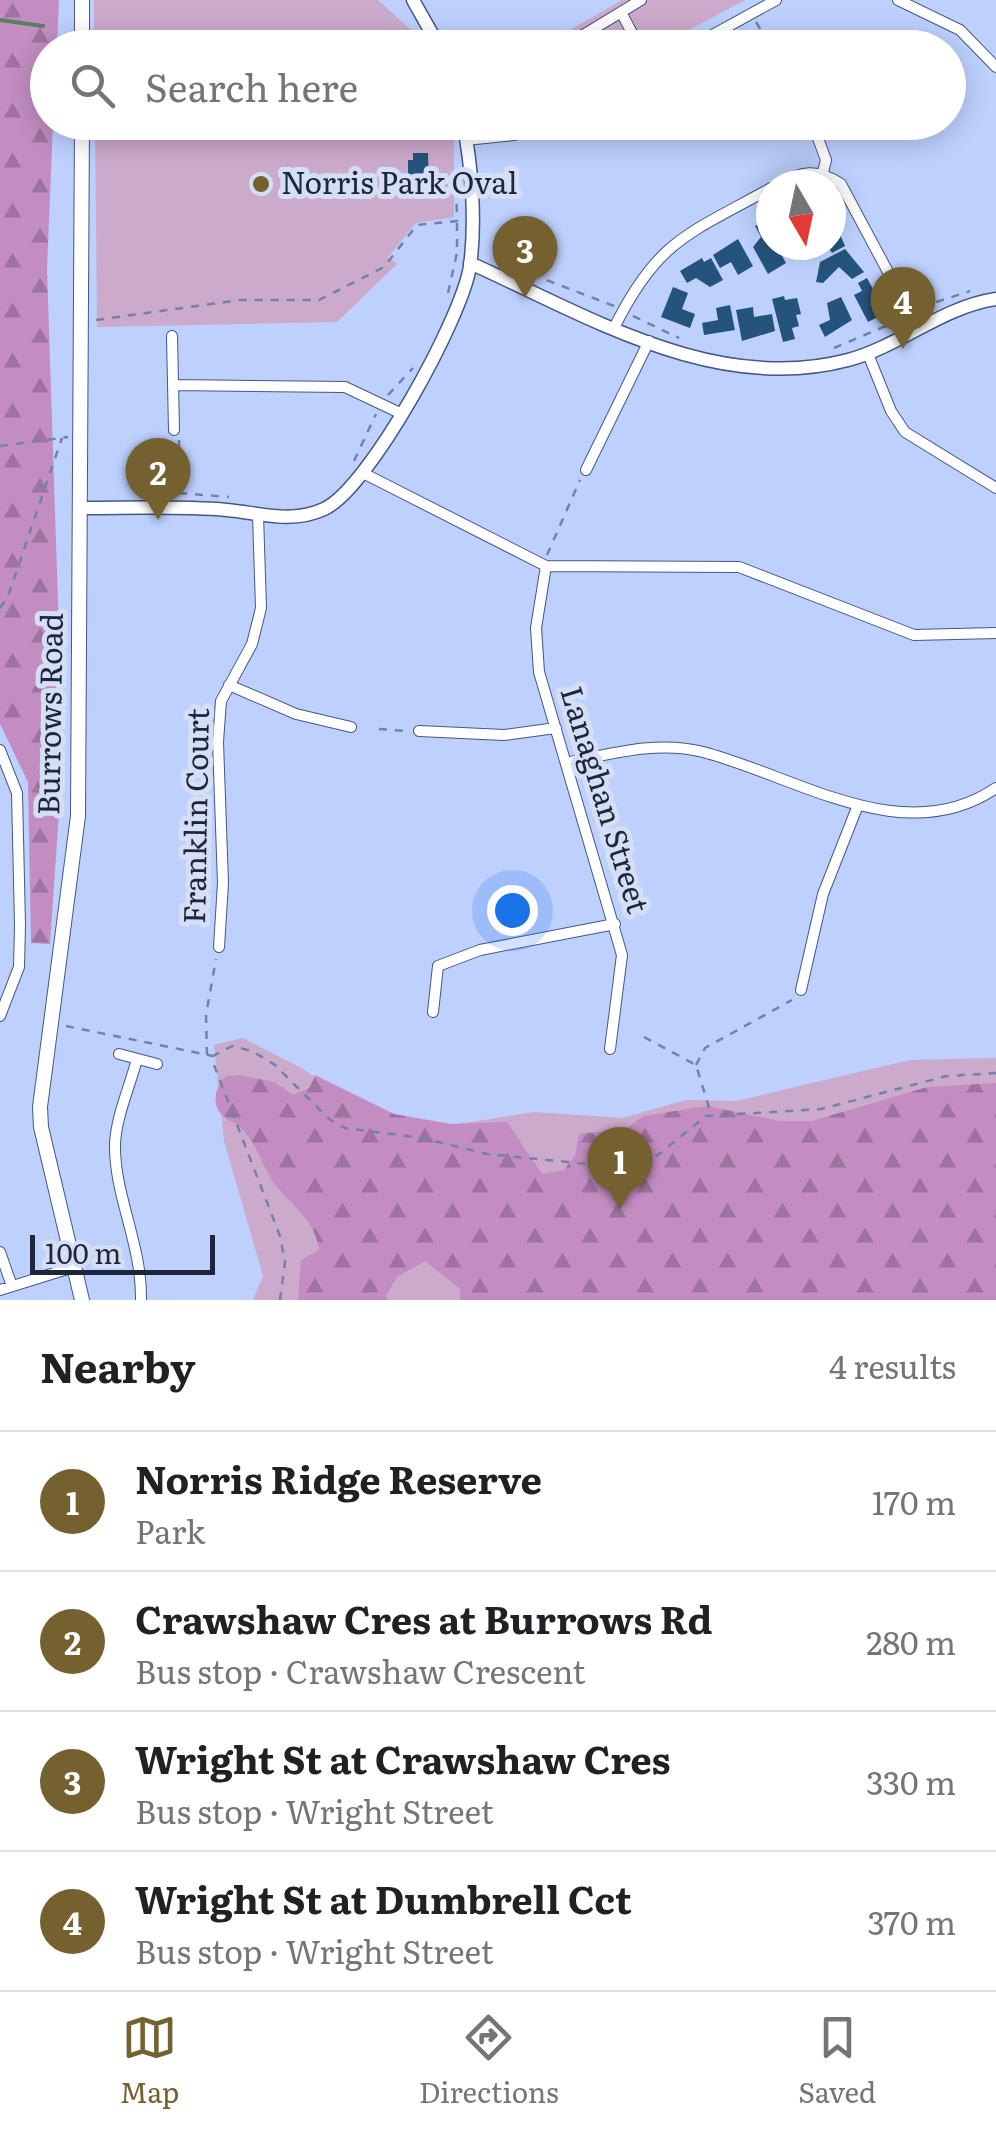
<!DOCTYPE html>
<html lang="en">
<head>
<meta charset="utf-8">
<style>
  :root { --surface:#fff; --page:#f2f2f2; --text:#202124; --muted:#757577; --line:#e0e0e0; --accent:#756130 }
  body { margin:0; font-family:Literata,serif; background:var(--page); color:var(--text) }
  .compass { position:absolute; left:756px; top:170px; width:90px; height:90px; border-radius:50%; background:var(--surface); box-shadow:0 5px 25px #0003; rotate:171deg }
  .scale { position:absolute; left:30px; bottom:25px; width:185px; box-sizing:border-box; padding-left:10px; border:5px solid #1e263c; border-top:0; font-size:28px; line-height:35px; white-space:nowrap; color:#1e263c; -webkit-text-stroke:8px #d4def5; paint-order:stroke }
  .you { position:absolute; left:512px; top:910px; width:35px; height:35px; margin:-25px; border:8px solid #fff; border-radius:50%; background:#1a73e8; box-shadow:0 0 0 15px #1a73e833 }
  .badge { display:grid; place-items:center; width:65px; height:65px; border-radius:50%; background:var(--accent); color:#fff; font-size:32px; font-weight:700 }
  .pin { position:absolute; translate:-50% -82px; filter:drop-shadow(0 2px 5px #0008) }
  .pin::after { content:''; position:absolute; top:52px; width:35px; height:30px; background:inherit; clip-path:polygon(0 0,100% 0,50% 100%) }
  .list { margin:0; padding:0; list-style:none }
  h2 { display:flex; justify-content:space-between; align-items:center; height:130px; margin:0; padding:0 40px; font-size:42px }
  h2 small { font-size:32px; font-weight:400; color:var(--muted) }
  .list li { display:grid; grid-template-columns:65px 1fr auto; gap:30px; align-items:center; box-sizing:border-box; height:140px; padding:0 40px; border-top:2px solid var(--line) }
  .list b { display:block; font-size:38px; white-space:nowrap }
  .list p { margin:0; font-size:32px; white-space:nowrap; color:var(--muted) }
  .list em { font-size:32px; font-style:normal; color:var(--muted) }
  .icon { flex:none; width:55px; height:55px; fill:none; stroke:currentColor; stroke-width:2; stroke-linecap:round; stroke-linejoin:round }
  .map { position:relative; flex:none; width:996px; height:1300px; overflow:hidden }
  .search { position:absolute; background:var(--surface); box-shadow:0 5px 25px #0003; left:30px; right:30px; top:30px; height:110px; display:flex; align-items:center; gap:25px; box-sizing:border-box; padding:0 35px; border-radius:55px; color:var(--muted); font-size:38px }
  .sheet { height:690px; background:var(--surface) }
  nav { display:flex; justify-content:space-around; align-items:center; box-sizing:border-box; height:140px; border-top:2px solid var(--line); background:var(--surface); font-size:28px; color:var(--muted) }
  nav a { display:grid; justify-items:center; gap:5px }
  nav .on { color:var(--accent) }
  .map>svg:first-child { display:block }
  .green { fill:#ccaacb }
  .forest { fill:url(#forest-firs) }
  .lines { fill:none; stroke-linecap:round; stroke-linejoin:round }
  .stream { stroke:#558062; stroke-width:4 }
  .building { fill:#24537b }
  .minor-casing { stroke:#445789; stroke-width:12 }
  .tertiary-casing { stroke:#445789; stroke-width:15 }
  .secondary-casing { stroke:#445789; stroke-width:16 }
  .path { stroke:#7482a5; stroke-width:2.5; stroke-dasharray:8 8; stroke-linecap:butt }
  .minor { stroke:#fff; stroke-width:10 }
  .tertiary { stroke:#fff; stroke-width:12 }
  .secondary { stroke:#fff; stroke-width:14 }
  .poi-dot { fill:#756130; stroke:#d4def5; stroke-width:4 }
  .labels { text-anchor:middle; stroke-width:10; stroke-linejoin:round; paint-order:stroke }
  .poi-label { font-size:30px; fill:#1e263c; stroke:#d4def5; text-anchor:start }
  .street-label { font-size:30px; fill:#1e263c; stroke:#d4def5 }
</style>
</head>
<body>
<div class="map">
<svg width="996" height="1300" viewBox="0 0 996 1300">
  <defs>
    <pattern id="forest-firs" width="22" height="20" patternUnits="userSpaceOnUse" patternTransform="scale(2.5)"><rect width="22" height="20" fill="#c38dc2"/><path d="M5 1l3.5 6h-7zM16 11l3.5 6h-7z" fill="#9e739f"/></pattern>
  </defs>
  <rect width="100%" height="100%" fill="#bdd0fe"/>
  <path class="green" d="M94 0H378L412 31 422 47H94Z
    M622 0H745L657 47 518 48 570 30Z
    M95 123H454V217L416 223 388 257 397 264 337 322 97 327Z
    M243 1038 303 1069 378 1120 458 1124 534 1112 622 1118 686 1100 736 1101 910 1060 996 1058V1300H253L263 1276 224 1141 214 1045Z"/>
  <path class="forest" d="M0 0H59L57 47 48 48V122L53 123 47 269 63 754 50 944 31 943 28 782 0 724Z
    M239 1075 274 1082 293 1095 309 1088 315 1075 394 1114 451 1124 507 1122 542 1174 564 1170 575 1155 579 1134 626 1129 643 1116 707 1106 780 1121H812L927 1087 996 1083V1300H460V1289L425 1261 397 1277 386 1296 388 1300H298L301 1260 319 1250C316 1222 293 1206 276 1186 263 1169 258 1147 244 1131 236 1121 219 1119 216 1104 214 1093 219 1083 226 1076Z"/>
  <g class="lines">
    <path class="stream" d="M0 20 43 26"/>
  </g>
  <path class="building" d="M413 153H428L429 187H413V180H408V160H413Z
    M831 214 845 246 832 253 827 245H831Z
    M767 219 771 245H776L786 263 768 274 753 247 761 237 755 226Z
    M738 239 753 266 738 275 731 262 720 268 713 255Z
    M802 245H824L807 255Z
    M845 249 864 272 852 279 839 267 823 283 816 282 820 262Z
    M702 258 704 262 711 258 723 280 710 287 696 278 687 283 680 271Z
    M867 278 886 313 868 322 854 295 862 291 858 283Z
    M673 287 688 293 682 309 695 314 690 328 661 317Z
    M784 296 785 300 797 298 801 314 796 315 799 326 792 328 795 339 783 342 772 299Z
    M841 297 852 320 825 337 819 325 830 320 827 303Z
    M730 305 735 330 704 335 702 323 718 320 716 308Z
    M753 307 754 317 772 314 775 331 742 341 736 310Z"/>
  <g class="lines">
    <defs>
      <path id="minor" d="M898 0 960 30 996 67
        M621 12 640 48
        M580 37 641 0
        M689 48 776 0
        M812 122 826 160 823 172
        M466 140 514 135 551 122
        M777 185C801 171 817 168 841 184L918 328
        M614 328C658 239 689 234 771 188
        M172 336 174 430
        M868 354 891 411 905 432 996 488
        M173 385 345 387 400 413
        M586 470 649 341
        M365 474 546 566 739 567 914 635 996 633
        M546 566 536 628 539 672 622 955 610 1049
        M229 685 296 714 351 727
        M419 731 504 735 556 728
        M0 750 17 793 20 925 19 967 0 1016
        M566 763C610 754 658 740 703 752 796 776 904 851 996 788
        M219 947 223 883 218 742 221 701 252 644 261 608 258 515
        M801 990 823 894 858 805
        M433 1012 438 966 480 950 615 924
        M119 1054 157 1064
        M137 1059C130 1086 116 1117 115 1144 114 1195 142 1244 141 1300
        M0 1252 12 1286
        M0 1290 74 1267"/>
      <path id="tertiary" d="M413 0 440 48
        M470 263C588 316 715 395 848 360 900 346 942 307 996 299
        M83 508C131 508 180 506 227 510 260 513 292 524 324 509 369 489 463 316 470 266 476 222 472 166 463 122"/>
      <path id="secondary" d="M82 0V48
        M82 1300 41 1127 40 1107 78 816 82 122"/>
    </defs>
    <use href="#minor" class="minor-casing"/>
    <use href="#tertiary" class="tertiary-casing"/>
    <use href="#secondary" class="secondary-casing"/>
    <path class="path" d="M756 22 772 48
      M548 48 569 41
      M457 247V221
      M502 263 614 306
      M448 293 458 248
      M921 307 970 291
      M633 316 679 338
      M96 320 240 300H319L384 267 417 225 457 221 456 169
      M834 348 900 320
      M388 395 413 368
      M179 440V492
      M0 446 68 437
      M354 461 376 414
      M179 493 229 497
      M547 555 580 480
      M0 608 8 596 62 438
      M379 729 406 731
      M66 1026 213 1056
      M644 1037 696 1065 711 1114
      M207 1055 206 1015 216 959
      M696 1065 705 1048 792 1000
      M280 1300 285 1262 280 1236 214 1065 213 1056 232 1046 252 1051 275 1065 329 1119 345 1128 422 1138 487 1154 618 1167 658 1155 706 1116 821 1109 947 1076 996 1073"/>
    <use href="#minor" class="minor"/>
    <use href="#tertiary" class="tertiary"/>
    <use href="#secondary" class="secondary"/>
  </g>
  <circle class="poi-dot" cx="261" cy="184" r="10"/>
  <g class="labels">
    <g class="poi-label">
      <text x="281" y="194">Norris Park Oval</text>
    </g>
    <g class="street-label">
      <text transform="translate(51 714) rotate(-89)" y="10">Burrows Road</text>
      <text transform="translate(604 800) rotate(73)" y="10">Lanaghan Street</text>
      <text transform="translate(197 816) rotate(-89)" y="10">Franklin Court</text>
    </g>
  </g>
</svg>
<svg class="compass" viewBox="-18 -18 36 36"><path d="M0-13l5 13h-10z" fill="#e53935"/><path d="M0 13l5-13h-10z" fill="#757577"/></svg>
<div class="scale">100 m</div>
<div class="you"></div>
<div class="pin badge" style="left:620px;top:1209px">1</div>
<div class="pin badge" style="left:158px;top:520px">2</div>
<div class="pin badge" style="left:525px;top:298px">3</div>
<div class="pin badge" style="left:903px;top:349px">4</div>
<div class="search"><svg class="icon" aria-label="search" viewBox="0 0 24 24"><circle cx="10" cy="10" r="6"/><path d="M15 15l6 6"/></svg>Search here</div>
</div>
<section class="sheet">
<h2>Nearby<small>4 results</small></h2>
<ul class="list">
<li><span class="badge">1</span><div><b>Norris Ridge Reserve</b><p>Park</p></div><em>170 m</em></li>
<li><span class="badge">2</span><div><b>Crawshaw Cres at Burrows Rd</b><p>Bus stop · Crawshaw Crescent</p></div><em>280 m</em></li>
<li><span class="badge">3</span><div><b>Wright St at Crawshaw Cres</b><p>Bus stop · Wright Street</p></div><em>330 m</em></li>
<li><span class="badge">4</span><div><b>Wright St at Dumbrell Cct</b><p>Bus stop · Wright Street</p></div><em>370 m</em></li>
</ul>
</section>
<nav>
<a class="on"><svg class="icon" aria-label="map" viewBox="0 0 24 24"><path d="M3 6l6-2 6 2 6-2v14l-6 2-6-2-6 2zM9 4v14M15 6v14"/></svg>Map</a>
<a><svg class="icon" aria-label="directions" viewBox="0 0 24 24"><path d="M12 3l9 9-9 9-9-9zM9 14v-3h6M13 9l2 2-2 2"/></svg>Directions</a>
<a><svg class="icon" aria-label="saved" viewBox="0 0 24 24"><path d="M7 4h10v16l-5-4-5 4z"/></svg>Saved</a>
</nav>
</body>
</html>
